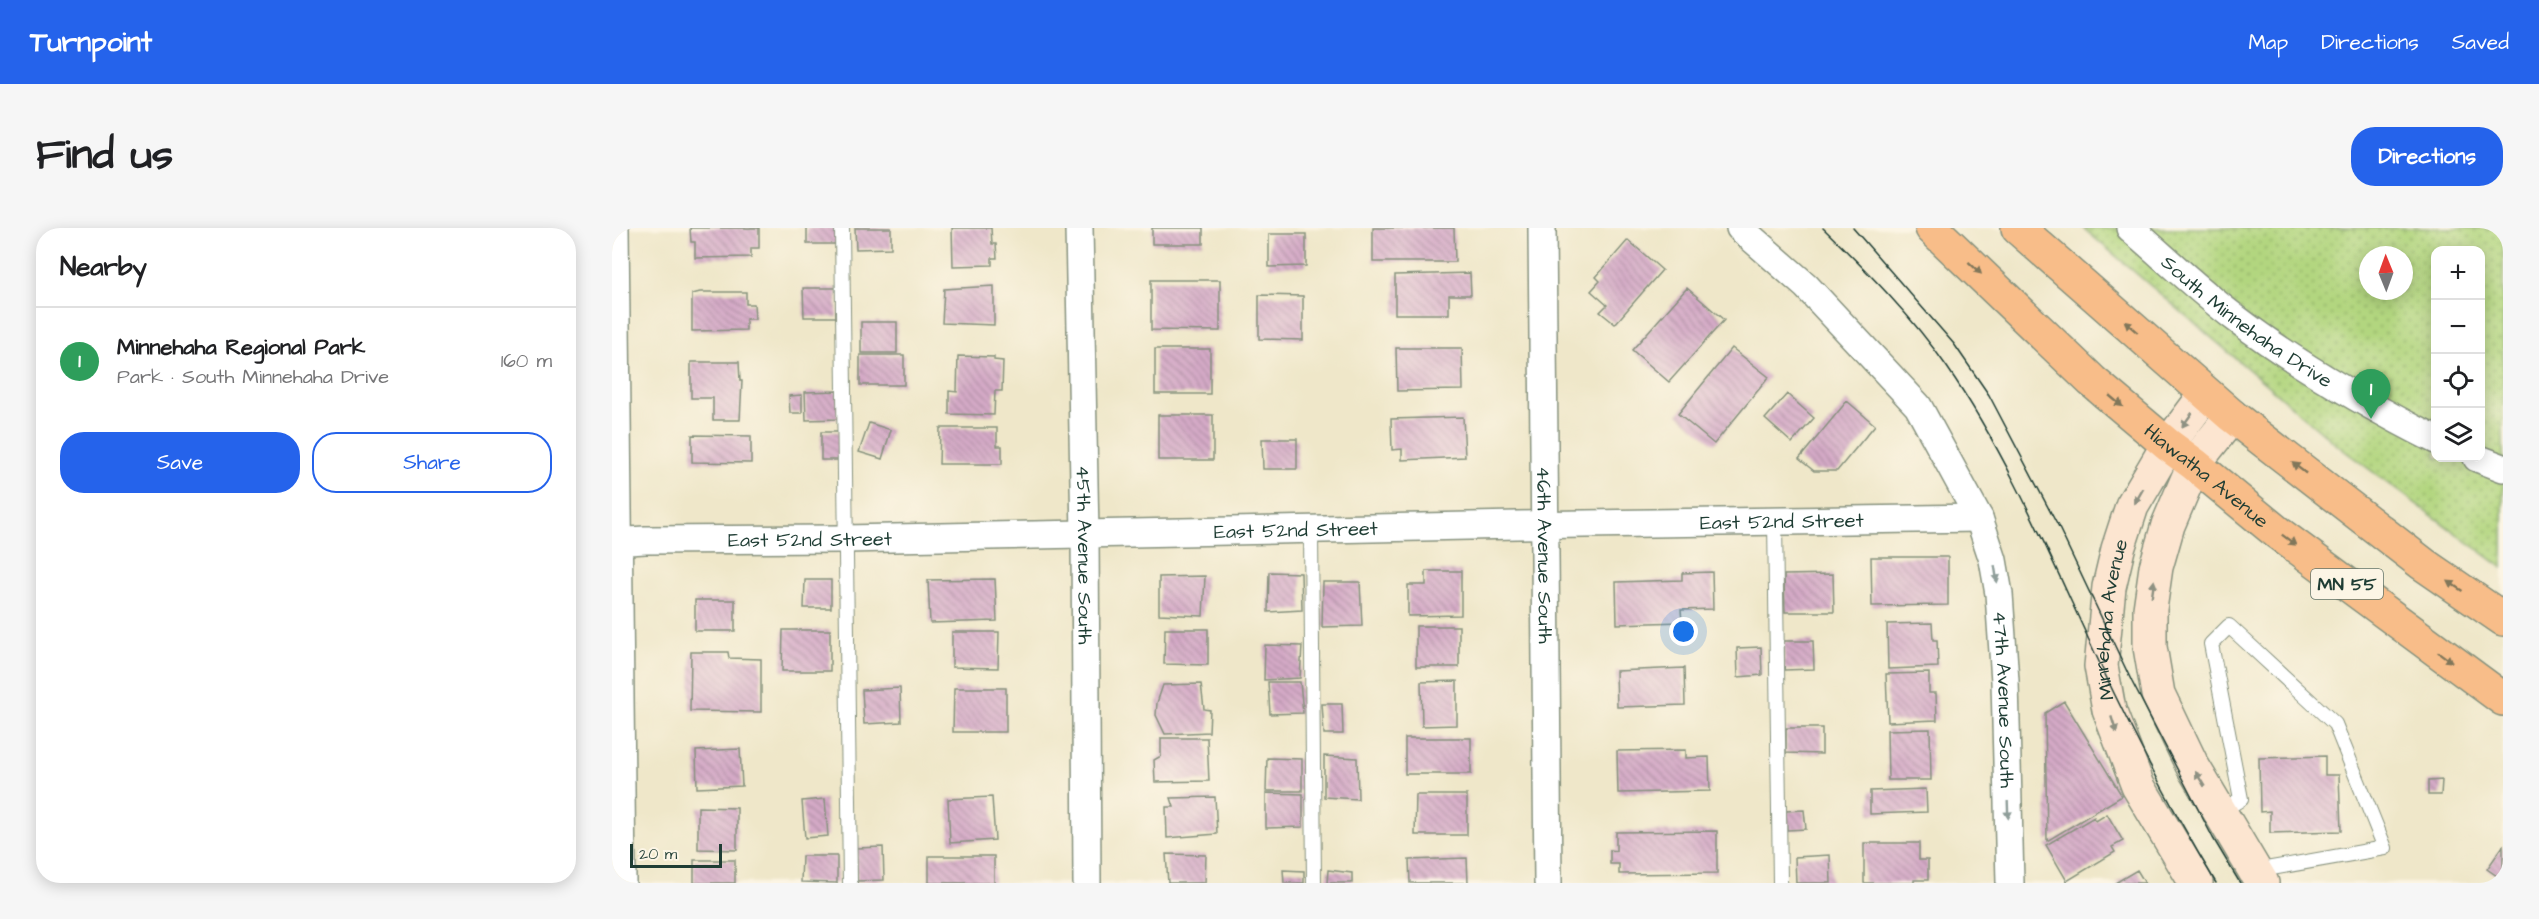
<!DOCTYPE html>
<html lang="en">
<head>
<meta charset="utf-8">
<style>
  :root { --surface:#fff; --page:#f6f6f6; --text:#202124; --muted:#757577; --line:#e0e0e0; --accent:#2563eb }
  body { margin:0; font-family:"Architects Daughter",sans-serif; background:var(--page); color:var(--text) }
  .controls { position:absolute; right:18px; top:18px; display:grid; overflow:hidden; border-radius:12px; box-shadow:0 3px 15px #0003 }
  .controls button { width:54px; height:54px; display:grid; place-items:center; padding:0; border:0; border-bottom:2px solid var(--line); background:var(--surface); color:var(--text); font:30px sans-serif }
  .compass { position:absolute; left:1747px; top:18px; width:54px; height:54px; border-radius:50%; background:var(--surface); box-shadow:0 3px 15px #0003; rotate:359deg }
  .scale { position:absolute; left:18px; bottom:15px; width:92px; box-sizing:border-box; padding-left:6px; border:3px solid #1f3d34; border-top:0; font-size:16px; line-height:21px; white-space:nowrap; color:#1f3d34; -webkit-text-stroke:4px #fcf5e5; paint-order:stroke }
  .you { position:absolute; left:1072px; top:404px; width:21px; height:21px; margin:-15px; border:4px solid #fff; border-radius:50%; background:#1a73e8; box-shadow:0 0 0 9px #1a73e833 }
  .badge { display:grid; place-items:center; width:39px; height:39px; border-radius:50%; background:var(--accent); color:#fff; font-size:20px; font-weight:700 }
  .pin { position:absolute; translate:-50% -50px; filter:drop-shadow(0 2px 3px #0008) }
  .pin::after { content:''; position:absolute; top:32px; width:21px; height:18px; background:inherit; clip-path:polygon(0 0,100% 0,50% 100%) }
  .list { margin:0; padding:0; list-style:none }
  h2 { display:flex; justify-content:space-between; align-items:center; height:78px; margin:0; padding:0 24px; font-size:26px }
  h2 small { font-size:20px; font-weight:400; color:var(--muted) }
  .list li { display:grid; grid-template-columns:39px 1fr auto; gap:18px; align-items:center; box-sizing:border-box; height:108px; padding:0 24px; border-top:2px solid var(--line) }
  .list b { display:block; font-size:22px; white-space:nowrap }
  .list p { margin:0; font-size:20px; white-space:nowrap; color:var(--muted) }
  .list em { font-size:20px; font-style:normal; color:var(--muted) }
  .actions { display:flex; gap:12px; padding:18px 24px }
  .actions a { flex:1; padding:14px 0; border:2px solid var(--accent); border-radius:24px; text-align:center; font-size:21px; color:var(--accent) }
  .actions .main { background:var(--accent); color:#fff }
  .icon { flex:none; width:33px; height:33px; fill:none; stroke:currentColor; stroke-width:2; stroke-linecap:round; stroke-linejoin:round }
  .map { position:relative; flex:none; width:1891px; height:655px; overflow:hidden; border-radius:24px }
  header { display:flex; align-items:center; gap:36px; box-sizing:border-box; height:84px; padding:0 30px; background:var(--accent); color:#fff }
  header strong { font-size:28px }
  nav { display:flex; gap:33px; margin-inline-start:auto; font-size:21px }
  .intro { display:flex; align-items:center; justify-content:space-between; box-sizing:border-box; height:144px; padding:0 36px }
  h1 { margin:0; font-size:42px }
  .button { padding:15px 27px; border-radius:24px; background:var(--accent); color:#fff; font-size:21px; font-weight:700 }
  main { display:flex; gap:36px; padding:0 36px }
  aside { flex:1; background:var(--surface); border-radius:24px; box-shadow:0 3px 15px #0003 }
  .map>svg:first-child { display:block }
  .grass { fill:url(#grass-dots); stroke:#688a5a; stroke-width:1.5; fill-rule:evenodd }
  .building { fill:url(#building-back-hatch) }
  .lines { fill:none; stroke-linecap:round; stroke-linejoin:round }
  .lane-casing { stroke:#87927e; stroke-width:16 }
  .street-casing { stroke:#87927e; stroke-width:30 }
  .secondary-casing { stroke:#87927e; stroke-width:36 }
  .highway-casing { stroke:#87927e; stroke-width:36 }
  .lane { stroke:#fff; stroke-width:14 }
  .street { stroke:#fff; stroke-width:27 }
  .secondary { stroke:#fce5d0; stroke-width:33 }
  .highway { stroke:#f8bd89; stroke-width:33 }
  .tram { stroke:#1f3d34; stroke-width:1.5 }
  .oneway { fill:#81775a }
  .oneway2 { fill:#8e9182 }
  .oneway3 { fill:#8f9e9a }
  .labels { text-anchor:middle; stroke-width:6; stroke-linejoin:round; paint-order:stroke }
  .shield { fill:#fcf5e5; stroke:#617469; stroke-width:1.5 }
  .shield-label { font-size:18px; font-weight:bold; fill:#1f3d34 }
  .street-label { font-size:20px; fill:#1f3d34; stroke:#fcf5e5 }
</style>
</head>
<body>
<header>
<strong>Turnpoint</strong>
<nav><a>Map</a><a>Directions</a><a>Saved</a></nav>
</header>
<div class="intro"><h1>Find us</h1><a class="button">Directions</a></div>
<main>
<aside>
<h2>Nearby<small></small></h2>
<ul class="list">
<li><span class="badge" style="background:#2e9e5b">1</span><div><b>Minnehaha Regional Park</b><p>Park · South Minnehaha Drive</p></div><em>160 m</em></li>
</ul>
<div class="actions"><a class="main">Save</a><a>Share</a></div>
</aside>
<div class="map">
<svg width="1891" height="655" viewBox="0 0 1891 655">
  <defs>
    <pattern id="grass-dots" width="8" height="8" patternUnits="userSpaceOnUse" patternTransform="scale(1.5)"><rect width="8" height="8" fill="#b2d67f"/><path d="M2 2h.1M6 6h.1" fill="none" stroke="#90af69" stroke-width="1.8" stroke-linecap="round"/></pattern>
    <pattern id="building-back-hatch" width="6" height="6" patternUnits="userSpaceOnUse" patternTransform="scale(1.5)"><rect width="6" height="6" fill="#d5aac7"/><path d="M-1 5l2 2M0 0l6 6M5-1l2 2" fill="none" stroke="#ac8ca2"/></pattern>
  </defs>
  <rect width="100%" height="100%" fill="#fcf5e5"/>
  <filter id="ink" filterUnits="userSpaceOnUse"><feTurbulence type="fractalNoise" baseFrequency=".0167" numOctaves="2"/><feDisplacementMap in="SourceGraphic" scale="12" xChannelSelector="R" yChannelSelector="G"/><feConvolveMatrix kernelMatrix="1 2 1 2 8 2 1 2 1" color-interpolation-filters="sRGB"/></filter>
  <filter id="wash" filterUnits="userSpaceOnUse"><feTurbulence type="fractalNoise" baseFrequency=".008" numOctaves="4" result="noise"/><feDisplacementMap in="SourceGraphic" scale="24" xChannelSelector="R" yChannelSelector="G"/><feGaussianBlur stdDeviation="1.35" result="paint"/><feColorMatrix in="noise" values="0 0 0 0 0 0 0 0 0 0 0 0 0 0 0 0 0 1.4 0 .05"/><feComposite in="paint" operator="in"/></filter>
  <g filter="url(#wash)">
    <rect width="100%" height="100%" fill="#efe7c9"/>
    <path class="grass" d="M1471 0H1891V340L1730 221ZM1824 22H1868V230H1824ZM1756 27H1792V63H1756Z"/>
    <g id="blocks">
      <path class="building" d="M78 0H147V20H139V29L83 30V14H79Z
        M195 0H225V16H195Z
        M243 0H279V20L244 21Z
        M340 0H379L380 16H384L385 30H380V37L341 38Z
        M540 0H591V16H540Z
        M761 0H842L843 34H761Z
        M657 6H694V38L657 39Z
        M1016 12 1050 42 1003 96 988 84 995 77 979 63 988 53 984 49Z
        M858 45 859 67H837V86H783V47Z
        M539 52H608V103L539 102Z
        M382 58V97L330 95 332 61Z
        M191 60H225V89H192Z
        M1075 60 1112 92 1057 154 1020 122Z
        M88 64H134V76H142L143 91H134V102L80 103V66Z
        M647 67 691 68V112L647 111Z
        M249 94H285V125H249Z
        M784 120H850L851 162 785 163Z
        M1120 120 1157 149 1102 216 1066 186Z
        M543 121H598V166H543Z
        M248 127H292V157H248Z
        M346 128 382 129V132L391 133 390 163H383L382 187 337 186V163L345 164Z
        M79 134H127L128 153H130L128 192H101V170H79Z
        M226 163V191L194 192 193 164Z
        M1175 166 1202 190 1180 215 1153 191Z
        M190 167V185H178L177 168Z
        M1235 173 1263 197 1225 243H1202L1187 231Z
        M546 187H601V232H546Z
        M851 189 853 229 790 232V221L780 222 779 191Z
        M257 195 279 202 270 231 247 224Z
        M328 200H385V218H390V236H327Z
        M209 204H227V232H209Z
        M80 207 139 208V235L80 234Z
        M650 211H685V241H651Z
        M1259 329H1336V377L1260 378Z
        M814 343H849V387L796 388V357H814Z
        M657 344 689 345 690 382 656 384Z
        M1100 344 1101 381 1069 382 1070 394 1005 396 1004 354 1070 352V345Z
        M1221 346 1222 384H1173L1172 347Z
        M593 348 591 388 547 386V349Z
        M383 351 385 393 318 395 316 352Z
        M193 352H219V380H192Z
        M711 354H748L750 398 710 399Z
        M83 372H123V403H83Z
        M1320 395 1321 412H1325L1326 439 1276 441 1275 396Z
        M804 398H847V439H804Z
        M553 401H596V437L552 436Z
        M171 402H218V443H170Z
        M340 404H387L386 440 340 439Z
        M1172 413H1201L1202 441 1172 442Z
        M653 417 690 418 688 450 652 452Z
        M1149 419 1150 447 1126 449 1125 420Z
        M79 424H116L117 430 149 431V484L78 483Z
        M1072 440 1073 477 1005 479 1004 443Z
        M1317 445V465H1324L1325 492 1276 494 1274 446Z
        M845 453V497L810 498 809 454Z
        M656 454H688L691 485 658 486Z
        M589 456 592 481 598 482 597 504 553 506 544 487 545 475 551 457Z
        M288 460 289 494 252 496 250 462Z
        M342 460H394V504H341Z
        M1452 473 1510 568 1435 613 1433 485Z
        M710 476H730L731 506H712Z
        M1174 500H1210V526L1174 525Z
        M1318 501 1319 552H1276L1275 502Z
        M549 510H595L597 553 543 554 542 532 549 528Z
        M793 510H859V546H793Z
        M128 521 130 558 85 560 84 523Z
        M1074 522V530L1097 529 1098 563 1006 565 1005 523Z
        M712 528 745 530 746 571 712 569Z
        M1713 528V547H1727L1729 603 1658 605V583L1648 584 1647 530Z
        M655 530 690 531V563H654Z
        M1830 552 1829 567H1816V553Z
        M1314 561 1315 584 1258 586V563Z
        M654 565 691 566V599L654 600Z
        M804 567H855V607H803Z
        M380 569 383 612 338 615 336 571Z
        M603 569 605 606 555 610 554 579H562L559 570Z
        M213 571 216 608 193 610 190 573Z
        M86 579 125 580V622L86 621Z
        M1192 582 1194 601 1175 602 1174 583Z
        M1495 586 1511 613 1500 619 1503 624 1455 653 1434 617 1482 589 1484 593Z
        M1105 603V645L1007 646V636H998V622L1004 623V604Z
        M1252 615H1307V632H1316V652H1302V655H1252Z
        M1891 618V652L1875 641Z
        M271 619 272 652 245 653 244 620Z
        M554 626 594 627 593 655H556Z
        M1218 627 1219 655H1184L1183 629Z
        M190 628H225V655L189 654Z
        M317 628H382V655H317Z
        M855 630 856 655H798L797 632Z
        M82 632H123V655H82Z
        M671 642 692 643V655H672Z
        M716 642 740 645V655H715Z
        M1525 642 1533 655H1503Z"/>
    </g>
  </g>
  <g filter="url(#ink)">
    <use href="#blocks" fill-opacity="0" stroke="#87927e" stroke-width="1.5"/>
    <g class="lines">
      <defs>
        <path id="lane" d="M230 0 238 655
          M1163 293 1168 655
          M699 302 702 655
          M1608 584 1629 571 1599 416 1617 398 1723 496 1773 620 1643 643"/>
        <g id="street">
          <path d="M3 0 10 655"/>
          <path id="s1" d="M467 0 473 306 475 655"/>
          <path id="s2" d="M930 0 936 655"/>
          <path id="s3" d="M1128 0 1194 58 1306 178 1367 290 1381 332 1387 366 1393 453 1398 655"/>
          <path id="s4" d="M1518 0C1552 29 1585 61 1622 89 1685 137 1753 176 1824 212"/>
          <path d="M1865 230 1891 240"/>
          <path id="s5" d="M0 314 33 312 233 311 906 297 1367 290"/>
        </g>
        <g id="secondary">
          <path d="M1620 188 1582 236 1556 297 1544 339 1538 381V419L1546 466 1580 537 1650 655"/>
          <path id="s6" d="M1584 655 1526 558 1497 482 1489 438 1497 359 1506 321 1520 278 1556 217 1594 166"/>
        </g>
        <g id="highway">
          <path id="s7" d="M1320 0 1480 153 1556 217 1582 236 1666 305 1891 471"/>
          <path d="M1406 0 1620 188 1811 336 1891 391"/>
        </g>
      </defs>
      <use href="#lane" class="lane-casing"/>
      <use href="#street" class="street-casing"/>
      <use href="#secondary" class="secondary-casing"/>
      <use href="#highway" class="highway-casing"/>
      <use href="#lane" class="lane"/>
      <use href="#street" class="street"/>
      <use href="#secondary" class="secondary"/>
      <use href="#highway" class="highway"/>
      <path class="tram" d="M1211 0C1255 43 1300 88 1335 139 1399 232 1441 336 1489 438 1524 512 1562 585 1604 655
        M1241 0 1342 116 1377 167 1448 302 1520 454 1601 610 1628 655"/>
    </g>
    <defs><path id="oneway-solid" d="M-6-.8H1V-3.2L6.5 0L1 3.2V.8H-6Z" transform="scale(1.5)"/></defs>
    <g class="oneway">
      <use href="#oneway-solid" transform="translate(1363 40) rotate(43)"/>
      <use href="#oneway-solid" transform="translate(1519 99) rotate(-139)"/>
      <use href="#oneway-solid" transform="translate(1504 173) rotate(40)"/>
      <use href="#oneway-solid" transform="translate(1687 240) rotate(-142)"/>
      <use href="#oneway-solid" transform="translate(1677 312) rotate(37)"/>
      <use href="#oneway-solid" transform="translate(1843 358) rotate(-146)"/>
      <use href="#oneway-solid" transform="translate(1833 429) rotate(37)"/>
    </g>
    <g class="oneway2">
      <use href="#oneway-solid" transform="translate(1575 192) rotate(126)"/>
      <use href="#oneway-solid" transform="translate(1527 268) rotate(120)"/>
      <use href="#oneway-solid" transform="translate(1541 361) rotate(-82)"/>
      <use href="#oneway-solid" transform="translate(1502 497) rotate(72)"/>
      <use href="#oneway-solid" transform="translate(1588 551) rotate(-121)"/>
    </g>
    <g class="oneway3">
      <use href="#oneway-solid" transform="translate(1384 346) rotate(81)"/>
      <use href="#oneway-solid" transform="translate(1396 582) rotate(88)"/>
    </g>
  </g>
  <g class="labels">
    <rect class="shield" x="1699" y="341" width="72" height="30" rx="4.5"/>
    <g class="shield-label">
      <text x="1735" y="362">MN 55</text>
    </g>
    <g class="street-label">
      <text dy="7" stroke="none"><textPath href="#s4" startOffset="150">South Minnehaha Drive</textPath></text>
      <text dy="7" stroke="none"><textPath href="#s7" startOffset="370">Hiawatha Avenue</textPath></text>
      <text dy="7" stroke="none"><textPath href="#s5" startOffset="1170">East 52nd Street</textPath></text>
      <text dy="7" stroke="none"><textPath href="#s5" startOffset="684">East 52nd Street</textPath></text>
      <text dy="7" stroke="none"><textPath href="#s5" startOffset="198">East 52nd Street</textPath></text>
      <text dy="7" stroke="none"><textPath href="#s1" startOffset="327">45th Avenue South</textPath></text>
      <text dy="7" stroke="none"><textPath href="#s2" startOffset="327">46th Avenue South</textPath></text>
      <text dy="7" stroke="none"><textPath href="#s6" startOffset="286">Minnehaha Avenue</textPath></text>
      <text dy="7" stroke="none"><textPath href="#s3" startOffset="564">47th Avenue South</textPath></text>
    </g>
  </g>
</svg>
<div class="controls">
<button>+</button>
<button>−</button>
<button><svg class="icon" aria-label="locate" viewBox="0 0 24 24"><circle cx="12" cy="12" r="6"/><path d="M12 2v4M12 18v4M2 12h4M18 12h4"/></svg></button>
<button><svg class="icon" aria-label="layers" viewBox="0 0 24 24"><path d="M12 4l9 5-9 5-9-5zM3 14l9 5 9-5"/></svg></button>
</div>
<svg class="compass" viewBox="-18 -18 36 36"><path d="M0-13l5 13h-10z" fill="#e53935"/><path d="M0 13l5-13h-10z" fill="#757577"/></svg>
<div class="scale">20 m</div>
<div class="you"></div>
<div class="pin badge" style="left:1759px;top:191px;background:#2e9e5b">1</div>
</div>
</main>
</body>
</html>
